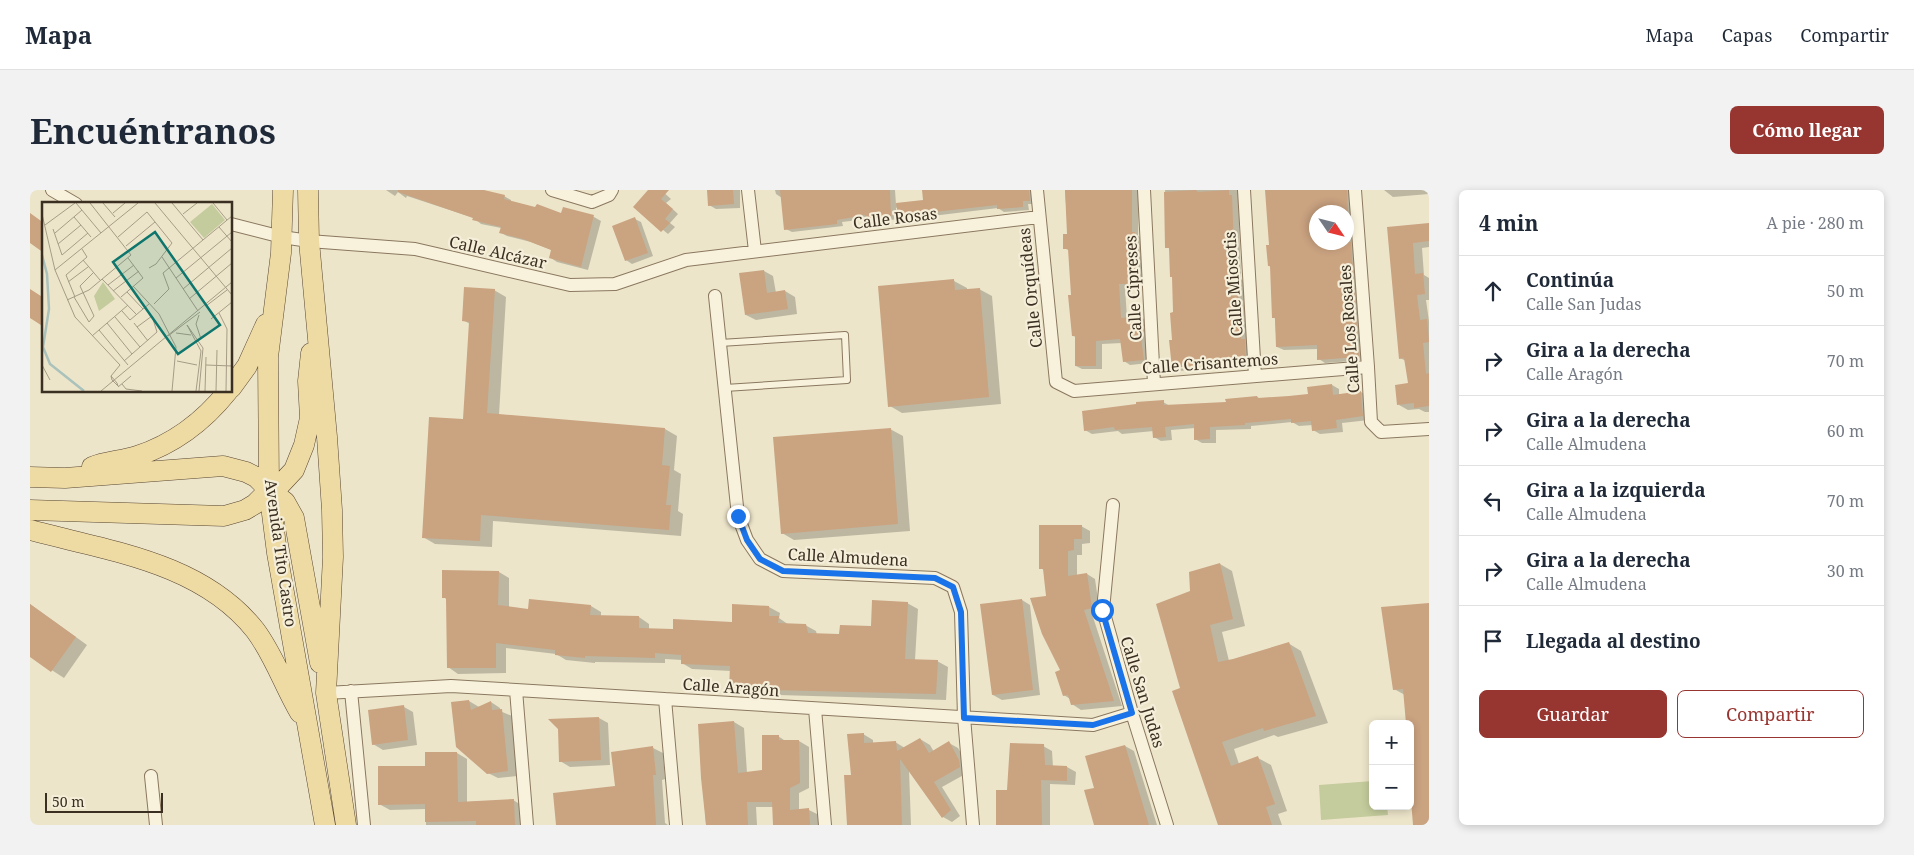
<!DOCTYPE html>
<html lang="es">
<head>
<meta charset="utf-8">
<style>
  :root { --surface:#fff; --page:#f2f2f3; --text:#1f2937; --muted:#747a83; --line:#e0e1e3; --accent:#973531 }
  body { margin:0; font-family:"Noto Serif",serif; background:var(--page); color:var(--text) }
  .controls { position:absolute; right:15px; bottom:15px; display:grid; overflow:hidden; border-radius:8px; box-shadow:0 2px 8px #0003 }
  .controls button { width:45px; height:45px; display:grid; place-items:center; padding:0; border:0; border-bottom:1px solid var(--line); background:var(--surface); color:var(--text); font:25px sans-serif }
  .compass { position:absolute; left:1279px; top:15px; width:45px; height:45px; border-radius:50%; background:var(--surface); box-shadow:0 2px 8px #0003; rotate:125deg }
  .scale { position:absolute; left:15px; bottom:12px; width:118px; box-sizing:border-box; padding-left:5px; border:2px solid #3b2f21; border-top:0; font-size:14px; line-height:18px; white-space:nowrap; color:#3b2f21; -webkit-text-stroke:4px #f5eed9; paint-order:stroke }
  .stop { position:absolute; width:15px; height:15px; margin:-11px; border:4px solid #1a73e8; border-radius:50%; background:#fff }
  .stop.end { background:#1a73e8; border-color:#fff; box-shadow:0 1px 5px #0008 }
  .list { margin:0; padding:0; list-style:none }
  h2 { display:flex; justify-content:space-between; align-items:center; height:65px; margin:0; padding:0 20px; font-size:21px }
  h2 small { font-size:16px; font-weight:400; color:var(--muted) }
  .list li { display:grid; grid-template-columns:32px 1fr auto; gap:15px; align-items:center; box-sizing:border-box; height:70px; padding:0 20px; border-top:1px solid var(--line) }
  .list b { display:block; font-size:19px; white-space:nowrap }
  .list p { margin:0; font-size:16px; white-space:nowrap; color:var(--muted) }
  .list em { font-size:16px; font-style:normal; color:var(--muted) }
  .actions { display:flex; gap:10px; padding:15px 20px }
  .actions a { flex:1; padding:11px 0; border:1px solid var(--accent); border-radius:8px; text-align:center; font-size:18px; color:var(--accent) }
  .actions .main { background:var(--accent); color:#fff }
  .icon { flex:none; width:28px; height:28px; fill:none; stroke:currentColor; stroke-width:2; stroke-linecap:round; stroke-linejoin:round }
  .map { position:relative; flex:none; width:1399px; height:635px; overflow:hidden; border-radius:8px }
  header { display:flex; align-items:center; gap:30px; box-sizing:border-box; height:70px; padding:0 25px; background:var(--surface); border-bottom:1px solid var(--line) }
  header strong { font-size:24px }
  nav { display:flex; gap:28px; margin-inline-start:auto; font-size:18px }
  .intro { display:flex; align-items:center; justify-content:space-between; box-sizing:border-box; height:120px; padding:0 30px }
  h1 { margin:0; font-size:35px }
  .button { padding:12px 22px; border-radius:8px; background:var(--accent); color:#fff; font-size:18px; font-weight:700 }
  main { display:flex; gap:30px; padding:0 30px }
  aside { flex:1; background:var(--surface); border-radius:8px; box-shadow:0 2px 8px #0003 }
  .map>svg:first-child { display:block }
  .green { fill:#c4cc9d }
  .shadow { fill:#0003; fill-rule:evenodd }
  .building { fill:#caa381 }
  .lines { fill:none; stroke-linecap:round; stroke-linejoin:round }
  .lane-casing { stroke:#8a785f; stroke-width:8 }
  .street-casing { stroke:#8a785f; stroke-width:14 }
  .primary-casing { stroke:#584632; stroke-width:21 }
  .lane { stroke:#f8f2dd; stroke-width:6 }
  .street { stroke:#f8f2dd; stroke-width:12 }
  .primary { stroke:#eedba4; stroke-width:20 }
  .route { stroke:#1a73e8; stroke-width:6 }
  .labels { text-anchor:middle; stroke-width:4.5; stroke-linejoin:round; paint-order:stroke }
  .street-label { font-size:16px; fill:#3b2f21; stroke:#f5eed9 }
  .inset-river { fill:none; stroke:#aac2bc; stroke-width:2.5 }
  .inset-road { fill:none; stroke:#a69c86; stroke-width:1 }
  .view { fill:#0f766e; fill-opacity:0.15; stroke:#0f766e; stroke-width:2.5 }
  .inset-edge { fill:none; stroke:#3b2f21; stroke-width:2.5 }
</style>
</head>
<body>
<header>
<strong>Mapa</strong>
<nav><a>Mapa</a><a>Capas</a><a>Compartir</a></nav>
</header>
<div class="intro"><h1>Encuéntranos</h1><a class="button">Cómo llegar</a></div>
<main>
<div class="map">
<svg width="1399" height="635" viewBox="0 0 1399 635">
  <rect width="100%" height="100%" fill="#ede5ca"/>
  <path class="green" d="M1343 591V616H1357L1358 625 1291 630 1289 595Z"/>
  <path class="shadow" d="M356 0H443L474 6 481 10V12L531 24 534 19 564 27 571 31 558 80 527 72 521 68 522 60 501 52 477 46 470 42 471 38 451 34 444 28 377 6 376 8 368 2 365 6Z
    M619 0H631L641 9 636 13 648 24 640 33 645 37 638 44 605 17Z
    M678 0H710V18L686 19 679 15Z
    M745 0H865L866 14 894 11 893 0H1005V14H998L999 20 974 22 968 18 902 26 899 24 875 27 869 23 868 17 866 18 867 29 843 33 837 29 812 32 813 36 762 42 756 39 752 8 746 4Z
    M1035 0H1109L1108 46 1110 47 1112 91H1105L1104 97H1095L1097 128H1112L1118 131 1119 173 1100 175 1094 171 1092 153 1072 154V179H1052L1046 176V147L1043 146 1040 61 1034 58 1038 45Z
    M1135 0H1208L1211 89 1213 91 1221 169 1147 177V179L1221 172 1222 174 1149 181 1143 178 1145 124 1144 87 1140 59 1137 57 1138 35Z
    M1236 0H1324L1335 170 1295 173 1289 169 1288 159 1254 160 1247 157 1241 77 1239 76 1240 56ZM1286 22H1316V52H1286Z
    M1354 0H1399V4L1363 7Z
    M605 29 611 32 623 66 602 74 596 70Z
    M1399 34V57L1392 58 1394 85 1399 88V110H1396L1399 131V222H1395L1389 219 1378 220 1369 215 1379 194 1376 171 1370 168 1358 38Z
    M734 81 743 86 746 103 755 101 765 107 767 124 726 130 716 125Z
    M924 91 937 98V100L949 99 962 106 971 214 872 223 860 216 849 97Z
    M464 100 476 107 469 225 635 239 647 246 644 280 651 284 648 321 653 324 651 346 463 331 462 357 405 354 393 347 434 230 440 134 433 130Z
    M1302 195 1309 199V205L1331 202 1337 206 1339 230 1312 233 1313 242 1290 244 1283 240V235L1269 236 1262 232 1221 236V239L1186 240V253H1172L1165 249V238L1141 240 1142 250 1131 251 1124 247V241L1092 244 1088 241 1062 244 1055 240 1133 212 1140 216 1197 213 1227 207 1231 209 1279 205Z
    M860 239 873 246 880 341 764 350 752 343Z
    M1051 336 1060 341V353L1052 354V365H1047V386L1057 384 1065 389 1070 423 1062 424 1092 516 1051 520 1042 514 1040 509 1034 505 1032 481 1017 407 1015 381 1011 378Z
    M1190 374 1202 381 1215 436 1192 442 1199 471 1258 453 1271 461 1298 533 1248 547 1244 545 1204 559 1209 574 1228 568 1241 575 1257 621 1248 624 1252 635H1189L1152 499 1161 402Z
    M469 382 479 388V418L499 420 561 416 571 422V427H609L619 434V440L644 441 703 433V416L739 417 750 423 749 428 759 435H775L786 441 787 445 810 446 842 437 877 413 888 419 885 470 907 471 918 477 916 510 711 504 700 498 701 481 662 479 652 473V470L635 469V473L565 472V473L536 470 526 464 476 458V483L428 484 418 477V410L413 407Z
    M992 410 1000 415 1010 505 972 510 963 505Z
    M0 414 57 455 34 488 0 466Z
    M1399 414V635H1384L1380 534 1375 505 1364 499Z
    M439 511 449 517 461 512 470 518V521L482 526 487 586 468 588 458 583 428 556Z
    M374 517 383 522 387 555 353 560 343 554Z
    M569 528 578 533 580 575 540 577 530 571Z
    M704 532 714 538 717 583 733 581 748 546 757 552 769 551 779 557V598L769 603V620H779L789 625V635H745L744 617H726L727 635H676L669 535Z
    M833 544 843 550V554L865 552 875 558 890 549 900 555 904 562 919 553 928 558 939 577V582L912 597 930 626 922 632 913 627 879 580 881 635H819L822 586Z
    M1013 556 1022 561 1023 577H1037L1046 582 1045 595 1020 594V635H975Z
    M1095 556 1104 561 1127 635H1069L1065 598Z
    M623 558 633 563 635 589 632 590 635 633 638 635H527L586 597Z
    M427 563 437 569V612L483 610 493 616 494 635H396V619L360 620 349 614 396 577Z"/>
  <path class="building" d="M368 0H454L475 5 474 9 505 17 507 14 531 23 533 17 564 25 551 77 519 68 521 60 493 49 469 43 471 37 442 30 443 28 368 2Z
    M618 0H639L631 9 643 19 635 29 640 33 631 42 603 17Z
    M677 0H703L704 14 678 16Z
    M750 0H860L861 26 836 30 835 25 807 30V34L754 40Z
    M892 0H999L1000 11H993V17L967 19V15L895 23V21L868 24 866 13 893 10Z
    M1035 0H1102V42H1105L1106 88H1099V94H1089L1091 128 1112 126 1114 148H1111L1114 170 1093 172 1090 149 1066 151V176H1045V146H1042L1038 105H1041L1038 59H1033V44H1037Z
    M1166 0 1168 2 1199 0V5H1202L1205 86H1207L1211 149H1215L1216 171 1142 178 1139 150H1142L1140 123 1143 122 1142 87H1140L1139 58H1135L1134 2Z
    M1235 0H1317L1318 22H1286V52H1321L1329 167 1287 170V155L1246 157 1245 128H1242L1240 76H1238L1236 55H1239Z
    M0 23 14 33V63L0 53Z
    M605 27 618 63 595 71 582 36Z
    M1399 33V51L1383 53 1385 84 1393 83 1395 104 1387 105 1390 130 1397 129 1399 152 1393 153 1396 184 1399 183V216L1384 218V213L1367 215 1365 195 1378 193 1374 168 1369 169 1357 37Z
    M734 80 737 103 755 100 758 119 715 125 709 83Z
    M924 89 925 100 950 98 959 207 858 217 848 96Z
    M434 97 465 99 457 223 635 238 632 275 640 276 636 315H641L639 340 451 325 450 351 392 348 399 227 433 229 439 132 432 131Z
    M0 99 14 108V137L0 128Z
    M1302 194 1303 205 1331 201V206L1333 226 1306 230 1307 238 1282 241 1281 231 1261 233V229L1215 233V235L1180 237V249L1164 250V234L1135 237 1136 247 1123 248 1122 237 1085 240 1084 237 1054 241 1052 221 1106 214V212L1134 210V215L1196 212 1195 209 1227 206 1228 208 1259 206 1278 204 1277 197Z
    M861 238 868 334 751 344 743 247Z
    M1009 335H1052V349H1044V360L1038 361V386L1057 383 1062 418 1054 420 1084 511 1041 515 1038 505 1033 506 1025 482 1030 480 1012 444 1000 408 1016 406 1013 379H1009Z
    M1190 373 1203 429 1180 435 1188 472 1203 469 1259 452 1286 526 1234 541 1233 538 1192 552 1201 576 1228 566 1245 614 1236 617 1242 635H1188L1142 501 1150 498 1126 414 1160 401 1159 382Z
    M412 380 469 381 468 415 498 419 499 409 561 415 560 425 609 426V438L643 439V429L702 432V414L739 416V426H749L748 433 776 434 778 443 809 444 810 435 841 436 842 410 878 412 875 469 908 470 906 504 699 499 700 476 651 474V465L625 463V468L555 466V468L525 465V460L466 453V478H417L416 408H412Z
    M992 409 1003 500 962 505 950 414Z
    M1399 413V635H1383L1380 598V534H1376L1373 499 1363 500 1351 417Z
    M0 414 46 447 21 482 0 467Z
    M439 510 441 520 461 511 462 520 472 519 478 581 457 584 426 557 421 512Z
    M374 515 378 550 342 555 338 520Z
    M569 527 571 570 529 572 528 539 518 529Z
    M704 531 708 583 732 580V545H749V550H769L770 593 760 598V620L779 618 780 635H743L742 612H717L718 635H676L671 588 668 534Z
    M834 543V553L866 551 867 561 890 548 899 563 919 551 929 570 930 577 904 592 921 620 912 628 870 569 872 635H817L814 585H821L817 544Z
    M980 553 1014 554 1015 575 1037 576V591L1011 590 1012 635H966V600H977Z
    M1095 555 1119 635H1064L1054 600 1064 598 1055 566Z
    M623 556 626 585H623L626 635H526L523 603 585 596 581 562Z
    M395 562H427L428 612 484 609 485 635H446V631L395 632V614L348 615V576H395Z"/>
  <g class="lines">
    <defs>
      <path id="lane" d="M690 153 815 145 817 190 695 198"/>
      <path id="street" d="M22 0 46 14
        M522 0 562 12 579 5 582 0
        M718 0 725 61
        M1007 0 1026 192 1044 201 1338 177
        M1114 0 1124 194
        M1214 0 1225 186
        M1325 0 1338 177 1341 232 1351 242 1399 239
        M201 34 252 47 279 51 385 59 540 95 585 94 656 70 1009 27
        M685 106 708 326 717 350 730 369 753 381 905 388 923 397 931 422 934 527 943 635
        M1083 315 1073 420 1102 523 1137 635
        M486 500 497 635
        M321 501 334 635
        M296 503 421 496 1063 535 1102 523
        M635 509 646 635
        M785 519 795 635
        M121 586 126 635"/>
      <path id="primary" d="M253 0 251 63 238 167 239 300 247 363 295 635
        M278 0 279 51 297 247 302 320 303 367 296 503 316 635
        M201 198 217 176 236 134
        M62 277C76 271 92 271 107 266 144 254 174 231 198 201
        M0 287 35 288 193 276 216 282 226 287 239 300 255 312 264 328 290 473
        M0 320 194 326 215 320 225 314 239 300 250 295 264 280 274 255 280 228 278 191 281 163
        M0 340C78 361 171 372 225 440 244 465 254 496 270 523"/>
    </defs>
    <use href="#lane" class="lane-casing"/>
    <use href="#street" class="street-casing"/>
    <use href="#primary" class="primary-casing"/>
    <use href="#lane" class="lane"/>
    <use href="#street" class="street"/>
    <use href="#primary" class="primary"/>
  </g>
  <g class="lines">
    <path class="route" d="M708 326 717 350 730 369 753 381 905 388 923 397 931 422 934 528 1063 535 1102 523 1072 420"/>
  </g>
  <g class="labels">
    <g class="street-label">
      <text transform="translate(865 28) rotate(-7)" y="6">Calle Rosas</text>
      <text transform="translate(468 62) rotate(13)" y="6">Calle Alcázar</text>
      <text transform="translate(1203 94) rotate(-94)" y="6">Calle Miosotis</text>
      <text transform="translate(1000 98) rotate(-96)" y="6">Calle Orquídeas</text>
      <text transform="translate(1103 98) rotate(-93)" y="6">Calle Cipreses</text>
      <text transform="translate(1319 139) rotate(-94)" y="6">Calle Los Rosales</text>
      <text transform="translate(1180 173) rotate(-4)" y="6">Calle Crisantemos</text>
      <text transform="translate(251 363) rotate(82)" y="6">Avenida Tito Castro</text>
      <text transform="translate(818 367) rotate(3)" y="6">Calle Almudena</text>
      <text transform="translate(701 497) rotate(4)" y="6">Calle Aragón</text>
      <text transform="translate(1113 502) rotate(73)" y="6">Calle San Judas</text>
    </g>
  </g>
  <g transform="translate(12 12)">
    <rect width="190" height="190" fill="#ede5ca"/>
    <path d="M170 2 183 18 162 36 148 20ZM61 80 73 97 57 109 52 94Z" fill="#c4cc9d"/>
    <path class="inset-river" d="M0 53 5 72 7 107 1 145 8 162 42 189"/>
    <path class="inset-road" d="M34 1 59 31M61 1 73 15M113 1 190 93M130 1 161 38M171 1 185 18M71 11 83 1M0 12 13 68 33 115 78 163 69 174M141 12 155 1M32 15 49 35M3 23 33 1M177 25 190 40M11 27 20 53 46 31M13 31 40 8M76 35 105 10 130 41 114 62 107 66M16 42 39 23M84 44 113 20M120 55 156 109M41 58 58 78M13 68 96 1M134 76 190 30M60 77 94 112M26 80 46 65M66 83 92 63M91 84 117 112 134 145 130 189M141 87 190 46M71 89 97 69M85 90 101 107M32 95 47 120 52 114 38 84 52 70M33 95 24 73 45 55 40 47M79 95 101 76 86 56M147 97 190 61M25 98 47 88 89 53 48 1M112 102 127 87 121 71 190 14M164 104 185 88M80 109 88 118 107 102M177 111 185 127 184 189M157 113 154 122 159 137M73 115 98 145M169 117 190 100M65 121 90 152M92 121 106 139M145 123 161 146 157 189M145 123 159 149 154 189M57 128 86 163M134 131 149 133M50 134 86 103M126 134 158 110M82 159 115 130 110 114 95 125M135 159 155 163M0 163 8 178M164 163 190 164M69 174 75 181 76 184 70 178ZM80 182 84 187 100 189M76 185 89 174M59 189 190 80M163 189 164 155M174 189 175 148"/>
    <path class="view" d="M113 30 178 123 136 152 71 60Z"/>
    <rect width="190" height="190" class="inset-edge"/>
  </g>
</svg>
<div class="controls">
<button>+</button>
<button>−</button>
</div>
<svg class="compass" viewBox="-18 -18 36 36"><path d="M0-13l5 13h-10z" fill="#e53935"/><path d="M0 13l5-13h-10z" fill="#747a83"/></svg>
<div class="scale">50 m</div>
<div class="stop" style="left:1072px;top:420px"></div>
<div class="stop end" style="left:708px;top:326px"></div>
</div>
<aside>
<h2>4 min<small>A pie · 280 m</small></h2>
<ul class="list">
<li><svg class="icon" aria-label="ahead" viewBox="0 0 24 24"><path d="M12 20V5M6 11l6-6 6 6"/></svg><div><b>Continúa</b><p>Calle San Judas</p></div><em>50 m</em></li>
<li><svg class="icon" aria-label="right" viewBox="0 0 24 24"><path d="M7 20v-9h11M14 6l5 5-5 5"/></svg><div><b>Gira a la derecha</b><p>Calle Aragón</p></div><em>70 m</em></li>
<li><svg class="icon" aria-label="right" viewBox="0 0 24 24"><path d="M7 20v-9h11M14 6l5 5-5 5"/></svg><div><b>Gira a la derecha</b><p>Calle Almudena</p></div><em>60 m</em></li>
<li><svg class="icon" aria-label="left" viewBox="0 0 24 24"><path d="M17 20v-9H6M10 6l-5 5 5 5"/></svg><div><b>Gira a la izquierda</b><p>Calle Almudena</p></div><em>70 m</em></li>
<li><svg class="icon" aria-label="right" viewBox="0 0 24 24"><path d="M7 20v-9h11M14 6l5 5-5 5"/></svg><div><b>Gira a la derecha</b><p>Calle Almudena</p></div><em>30 m</em></li>
<li><svg class="icon" aria-label="arrive" viewBox="0 0 24 24"><path d="M6 21V4h12l-3 4 3 4H6"/></svg><div><b>Llegada al destino</b></div></li>
</ul>
<div class="actions"><a class="main">Guardar</a><a>Compartir</a></div>
</aside>
</main>
</body>
</html>
